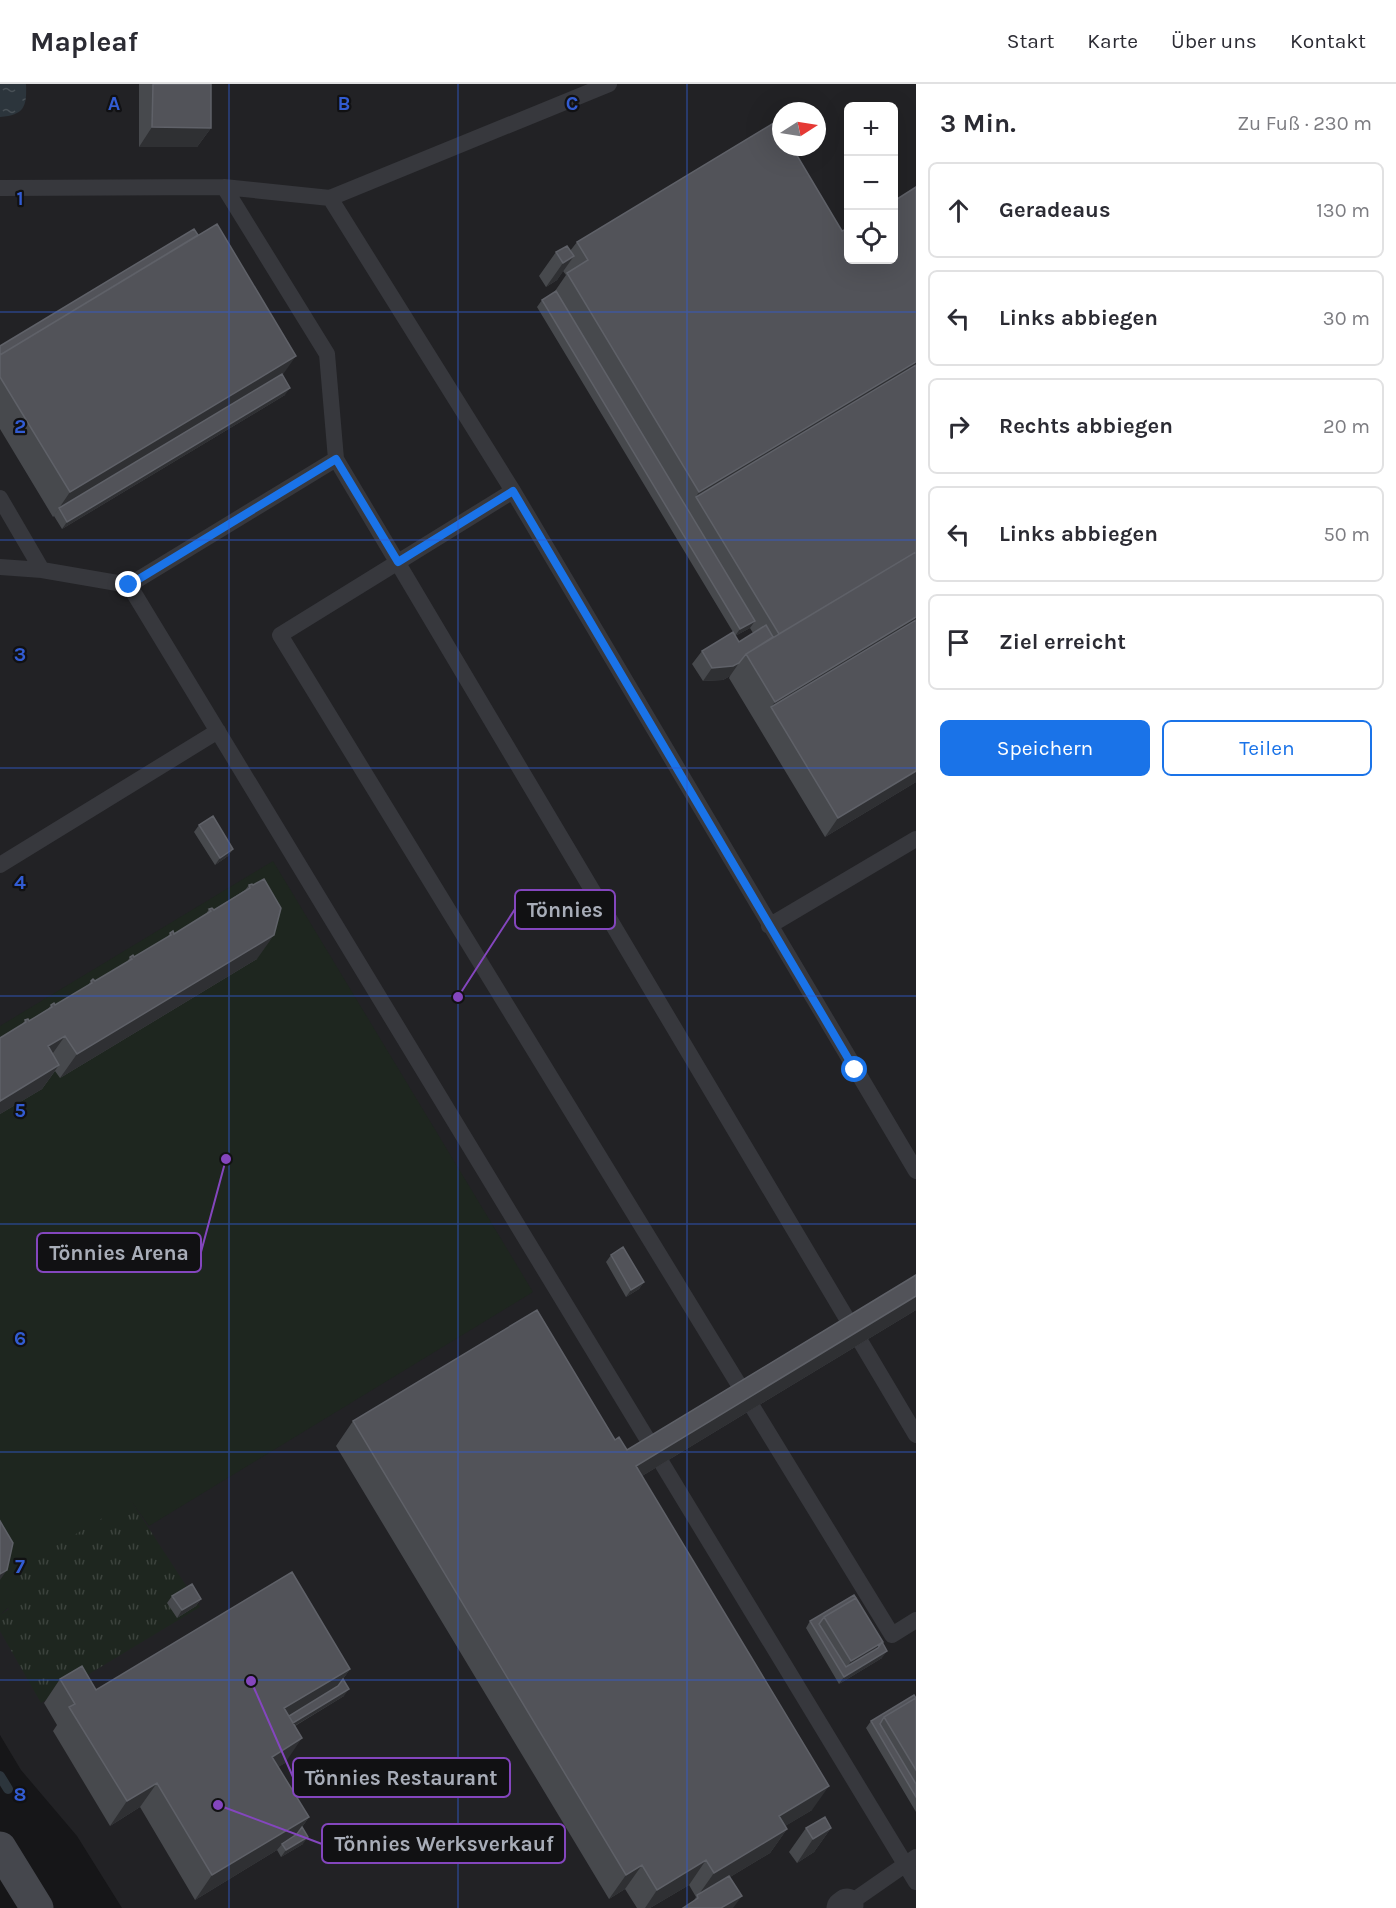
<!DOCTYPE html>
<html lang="de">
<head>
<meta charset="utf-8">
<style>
  :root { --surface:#fff; --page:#f2f2f3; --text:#2b2b33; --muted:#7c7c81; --line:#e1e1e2; --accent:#1a73e8 }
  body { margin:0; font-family:Karla,sans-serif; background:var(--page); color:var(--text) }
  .controls { position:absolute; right:18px; top:18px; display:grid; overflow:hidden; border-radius:9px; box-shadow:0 6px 24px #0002 }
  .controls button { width:54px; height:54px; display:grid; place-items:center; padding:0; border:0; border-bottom:2px solid var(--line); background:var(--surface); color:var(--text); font:30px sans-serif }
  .compass { position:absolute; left:772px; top:18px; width:54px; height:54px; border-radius:50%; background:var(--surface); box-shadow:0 6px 24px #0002; rotate:78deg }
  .stop { position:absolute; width:18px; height:18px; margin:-14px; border:4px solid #1a73e8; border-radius:50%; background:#fff }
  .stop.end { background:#1a73e8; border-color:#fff; box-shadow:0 2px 6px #0008 }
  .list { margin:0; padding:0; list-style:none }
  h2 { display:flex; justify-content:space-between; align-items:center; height:78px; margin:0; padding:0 24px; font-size:26px }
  h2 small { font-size:20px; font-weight:400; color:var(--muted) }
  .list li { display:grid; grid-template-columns:39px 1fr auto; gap:18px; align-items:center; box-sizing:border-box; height:96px; margin:0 12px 12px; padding:0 12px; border:2px solid var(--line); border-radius:9px }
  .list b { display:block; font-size:22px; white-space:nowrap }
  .list em { font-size:20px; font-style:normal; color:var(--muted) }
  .actions { display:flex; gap:12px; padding:18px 24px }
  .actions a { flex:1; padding:14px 0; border:2px solid var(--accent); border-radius:9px; text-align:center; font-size:21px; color:var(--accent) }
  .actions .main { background:var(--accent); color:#fff }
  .icon { flex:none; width:33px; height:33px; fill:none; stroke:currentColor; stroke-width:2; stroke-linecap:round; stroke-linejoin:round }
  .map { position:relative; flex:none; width:916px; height:1824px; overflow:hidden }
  header { display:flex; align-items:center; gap:36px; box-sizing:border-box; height:84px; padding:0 30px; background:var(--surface); border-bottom:2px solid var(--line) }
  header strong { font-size:28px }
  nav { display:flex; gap:33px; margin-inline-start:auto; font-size:21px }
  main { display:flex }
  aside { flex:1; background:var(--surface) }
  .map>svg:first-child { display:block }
  .built { fill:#222225; fill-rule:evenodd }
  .green { fill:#1e261f }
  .park { fill:url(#park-tufts) }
  .water { fill:url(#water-ripples) }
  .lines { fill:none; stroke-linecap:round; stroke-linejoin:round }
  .stream { stroke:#2c353c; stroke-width:10 }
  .lane { stroke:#37383d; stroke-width:16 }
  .street { stroke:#37383d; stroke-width:33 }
  .secondary { stroke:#45474d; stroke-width:33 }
  .wall { fill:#47494d; fill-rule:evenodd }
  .shaded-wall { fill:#2f3033 }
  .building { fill:#525359; stroke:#5f6168; stroke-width:1.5 }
  .route { stroke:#1a73e8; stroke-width:8 }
  .grid { fill:none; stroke:#325cd3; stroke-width:1.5; stroke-opacity:0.55 }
  .grid-label { font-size:20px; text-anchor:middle; font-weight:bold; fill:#325cd3; stroke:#111113; stroke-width:4.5; stroke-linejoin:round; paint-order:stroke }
  .leader { fill:none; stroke:#8446be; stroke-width:2 }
  .callout-dot { fill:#8446be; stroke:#111113; stroke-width:2 }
  .callout { fill:#111113; stroke:#8446be; stroke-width:2 }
  .callout-label { font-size:21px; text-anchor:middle; font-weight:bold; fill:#a8adb8 }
</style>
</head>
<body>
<header>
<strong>Mapleaf</strong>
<nav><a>Start</a><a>Karte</a><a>Über uns</a><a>Kontakt</a></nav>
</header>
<main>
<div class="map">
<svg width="916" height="1824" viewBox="0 0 916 1824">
  <defs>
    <pattern id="park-tufts" width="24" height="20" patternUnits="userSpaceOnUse" patternTransform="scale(1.5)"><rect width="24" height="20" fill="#1e261f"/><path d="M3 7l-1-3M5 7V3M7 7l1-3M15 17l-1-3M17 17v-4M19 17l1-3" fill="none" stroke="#3c433d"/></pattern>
    <pattern id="water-ripples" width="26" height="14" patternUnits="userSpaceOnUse" patternTransform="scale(1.5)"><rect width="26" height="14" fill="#2c353c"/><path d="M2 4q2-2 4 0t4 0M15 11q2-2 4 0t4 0" fill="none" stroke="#485056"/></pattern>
  </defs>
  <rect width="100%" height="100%" fill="#161618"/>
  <path class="built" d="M0 0H916V1824H122L77 1752 21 1686 0 1651ZM848 22H894V176H848ZM781 27H817V63H781Z"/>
  <path class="green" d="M273 777 533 1208 149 1442 131 1417 0 1531V942Z"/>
  <path class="park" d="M131 1417 200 1523 41 1619 0 1547V1531L8 1526 19 1484Z"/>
  <path class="water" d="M0 0H26C27 23 24 31 0 33Z"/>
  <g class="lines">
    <path class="stream" d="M0 1692 8 1705"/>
    <path class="lane" d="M609 0 330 114 513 407 916 1087
      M224 103 330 114
      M0 104 224 103 327 270 336 375
      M513 407 280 551 892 1551 916 1536
      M0 414 42 486
      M0 483 42 486 129 501 916 1798
      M129 501 336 375 916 1351
      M0 781 218 647
      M769 842 916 755
      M847 1821 916 1773"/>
    <path class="street" d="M843 1824 847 1821"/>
    <path class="secondary" d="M0 1764 37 1824"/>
  </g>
  <path class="wall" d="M139 0H211V44L197 63H139Z
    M577 158 916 698 825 753 729 594 730 592 723 596 703 597 692 580 702 567 733 548 537 223 542 216 553 210 566 191 563 187 557 196 546 203 539 192 556 168 570 167ZM750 544 753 549 739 558 735 552Z
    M0 262 282 291 285 311 62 445 54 432 53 433 0 345Z
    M199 741 233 765 228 772 215 781 194 748Z
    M252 800 257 875 60 994 55 987 42 1005 0 1030V954L22 941 25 936 29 937 48 925 51 921H55L88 901 91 897H95L127 878 130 873H134L167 854 170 849 174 850 206 830 209 825 214 826 245 806 249 801Z
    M611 1171 644 1198 639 1205 626 1213 606 1178Z
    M916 1191V1226L642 1392 812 1726 785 1742 787 1745 770 1769 730 1793 693 1818 696 1813 689 1801 650 1824H637L625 1805 609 1815 336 1362 353 1337 615 1356 627 1366Z
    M854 1511 882 1558V1574L839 1600 806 1544 810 1537Z
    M172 1512 201 1515 196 1522 177 1534 167 1519Z
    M350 1585 343 1595 344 1612 295 1642 285 1679 278 1683 309 1733 302 1743 303 1760 281 1773 277 1766 195 1816 140 1723 110 1742 53 1647 57 1641 44 1619 60 1595 96 1606Z
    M916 1614V1728L866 1644 871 1637Z
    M806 1744H831L814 1768 797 1779 789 1768Z"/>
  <path class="shaded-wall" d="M152 43 211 44 197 63H139Z
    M574 172 557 196 546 203 563 179Z
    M296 272 279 296 59 424 53 433 70 408Z
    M916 278V284L696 413 699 408Z
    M290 304 285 311 62 445 67 438Z
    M916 533V547L771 623 775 618Z
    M755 537 750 544 735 552 740 545Z
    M739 579 730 592 723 596 703 597 712 584Z
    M916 687V698L825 753 838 734Z
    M233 765 228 772 215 781 220 774Z
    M274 851 257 875 60 994 77 970Z
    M65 952 48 976V962Z
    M59 981 42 1005 0 1030V1017Z
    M644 1198 639 1205 626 1213 631 1206Z
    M916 1212V1226L619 1406 636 1382Z
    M7 1486 0 1496V1490Z
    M201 1515 196 1522 177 1534 182 1526Z
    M883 1558 873 1571 842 1591 851 1577Z
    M887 1567 882 1574 839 1600 844 1593Z
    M350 1585 333 1609 274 1645 284 1624Z
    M349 1605 344 1612 271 1656 276 1649Z
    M302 1654 285 1679 262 1693 272 1673Z
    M157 1699 140 1723 110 1742 127 1717Z
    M829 1702 812 1726 762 1756 779 1732Z
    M309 1733 292 1757 282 1760 277 1766 195 1816 212 1791Z
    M831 1744 814 1768 797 1779 813 1755Z
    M787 1745 770 1769 697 1813 714 1789Z
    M308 1753 303 1760 281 1773 286 1766Z
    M706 1776 689 1801 650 1824H645L657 1806Z
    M642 1781 625 1805 609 1815 626 1791Z
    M742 1812 733 1824H721Z"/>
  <path class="building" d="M153 0H211V44L152 43Z
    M777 37 781 44V63H792L842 147 849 144V176H894V117L916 103V278L699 408 567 189 588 176 577 158Z
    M217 140 296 272 70 408 0 293V271Z
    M194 145 198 151 0 271V262Z
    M567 162 574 172 563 179 556 168Z
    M556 207 755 537 740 545 542 216Z
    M916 281V468L779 550 696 413Z
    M282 290 290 304 67 438 59 424Z
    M916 468V533L775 618 746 570Z
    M916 536V687L838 734 771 623Z
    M766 541 773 553 746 570 739 579 733 582 712 584 702 567 733 548 739 558Z
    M213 732 233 765 220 774 199 741Z
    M264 795 281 824 274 851 77 970 65 952 48 962 59 981 0 1017V954L26 938 25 936 28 935 29 937 52 923 51 921 54 919 55 921 92 899 91 897 93 895 95 897 132 875 130 873 133 871 134 873 171 851 170 849 173 847 174 850 211 827 209 825 212 824 214 826 250 804 249 801 252 800 253 801Z
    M623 1163 644 1198 631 1206 611 1171Z
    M916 1191V1212L636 1382 829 1702 779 1732 787 1745 714 1789 706 1776 657 1806 642 1781 626 1791 353 1337 537 1226 615 1356 619 1353 627 1366Z
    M0 1437 13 1459 7 1486 0 1490Z
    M292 1488 350 1585 284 1624 302 1654 272 1673 309 1733 212 1791 157 1699 127 1717 69 1623 75 1620 60 1595 82 1582 96 1606Z
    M192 1500 201 1515 182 1526 172 1512Z
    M854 1511 856 1514 824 1533 819 1540 846 1583 878 1564 882 1558 887 1567 844 1593 810 1537Z
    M856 1514 883 1558 851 1577 824 1533Z
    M343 1595 349 1605 293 1639 289 1632 338 1602Z
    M914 1611 916 1614 884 1633 880 1640 916 1700V1713L871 1637Z
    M916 1614V1686L884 1633Z
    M825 1733 831 1744 813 1755 806 1744Z
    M302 1743 308 1753 286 1766 282 1760 297 1750Z
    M729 1792 742 1812 721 1824H683L698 1814 697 1811Z"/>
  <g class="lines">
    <path class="route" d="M129 501 336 375 398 478 513 407 855 986"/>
  </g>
  <path class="grid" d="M229 0V1824M458 0V1824M687 0V1824M0 228H916M0 456H916M0 684H916M0 912H916M0 1140H916M0 1368H916M0 1596H916"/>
  <g class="grid-label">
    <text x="114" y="26">A</text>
    <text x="344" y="26">B</text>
    <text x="572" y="26">C</text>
    <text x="20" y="121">1</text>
    <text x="20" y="349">2</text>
    <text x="20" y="577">3</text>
    <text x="20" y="805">4</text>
    <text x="20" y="1033">5</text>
    <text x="20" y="1261">6</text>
    <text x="20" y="1489">7</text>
    <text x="20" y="1717">8</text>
  </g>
  <path class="leader" d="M458 913L515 825M226 1075L201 1168M251 1597L293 1693M218 1721L322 1760"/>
  <g class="callout-dot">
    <circle cx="458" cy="913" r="6"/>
    <circle cx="226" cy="1075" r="6"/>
    <circle cx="251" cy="1597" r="6"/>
    <circle cx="218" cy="1721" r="6"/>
  </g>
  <g class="callout">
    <rect x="515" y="806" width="100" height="39" rx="6"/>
    <rect x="37" y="1149" width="164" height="39" rx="6"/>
    <rect x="293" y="1674" width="217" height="39" rx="6"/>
    <rect x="322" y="1740" width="243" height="39" rx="6"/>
  </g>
  <g class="callout-label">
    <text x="565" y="833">Tönnies</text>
    <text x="119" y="1176">Tönnies Arena</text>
    <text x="401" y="1701">Tönnies Restaurant</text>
    <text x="444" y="1767">Tönnies Werksverkauf</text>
  </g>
</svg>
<div class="controls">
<button>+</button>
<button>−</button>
<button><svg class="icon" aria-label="locate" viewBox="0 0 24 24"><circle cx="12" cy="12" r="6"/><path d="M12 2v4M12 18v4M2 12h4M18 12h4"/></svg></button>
</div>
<svg class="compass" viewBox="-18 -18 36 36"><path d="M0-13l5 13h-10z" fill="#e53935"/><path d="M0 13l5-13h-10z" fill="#7c7c81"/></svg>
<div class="stop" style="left:855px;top:986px"></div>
<div class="stop end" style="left:129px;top:501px"></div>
</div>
<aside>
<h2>3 Min.<small>Zu Fuß · 230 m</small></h2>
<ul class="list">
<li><svg class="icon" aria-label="ahead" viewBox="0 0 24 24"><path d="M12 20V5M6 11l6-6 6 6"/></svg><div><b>Geradeaus</b></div><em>130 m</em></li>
<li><svg class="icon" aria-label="left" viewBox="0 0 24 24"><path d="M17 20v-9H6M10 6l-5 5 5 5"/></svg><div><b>Links abbiegen</b></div><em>30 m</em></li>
<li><svg class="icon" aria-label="right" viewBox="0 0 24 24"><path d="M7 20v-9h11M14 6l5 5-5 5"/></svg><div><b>Rechts abbiegen</b></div><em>20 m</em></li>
<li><svg class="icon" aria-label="left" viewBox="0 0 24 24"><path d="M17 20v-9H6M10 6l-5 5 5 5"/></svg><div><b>Links abbiegen</b></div><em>50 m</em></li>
<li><svg class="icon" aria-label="arrive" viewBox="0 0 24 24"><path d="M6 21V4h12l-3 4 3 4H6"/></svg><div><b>Ziel erreicht</b></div></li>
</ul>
<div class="actions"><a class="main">Speichern</a><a>Teilen</a></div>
</aside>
</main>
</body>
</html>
